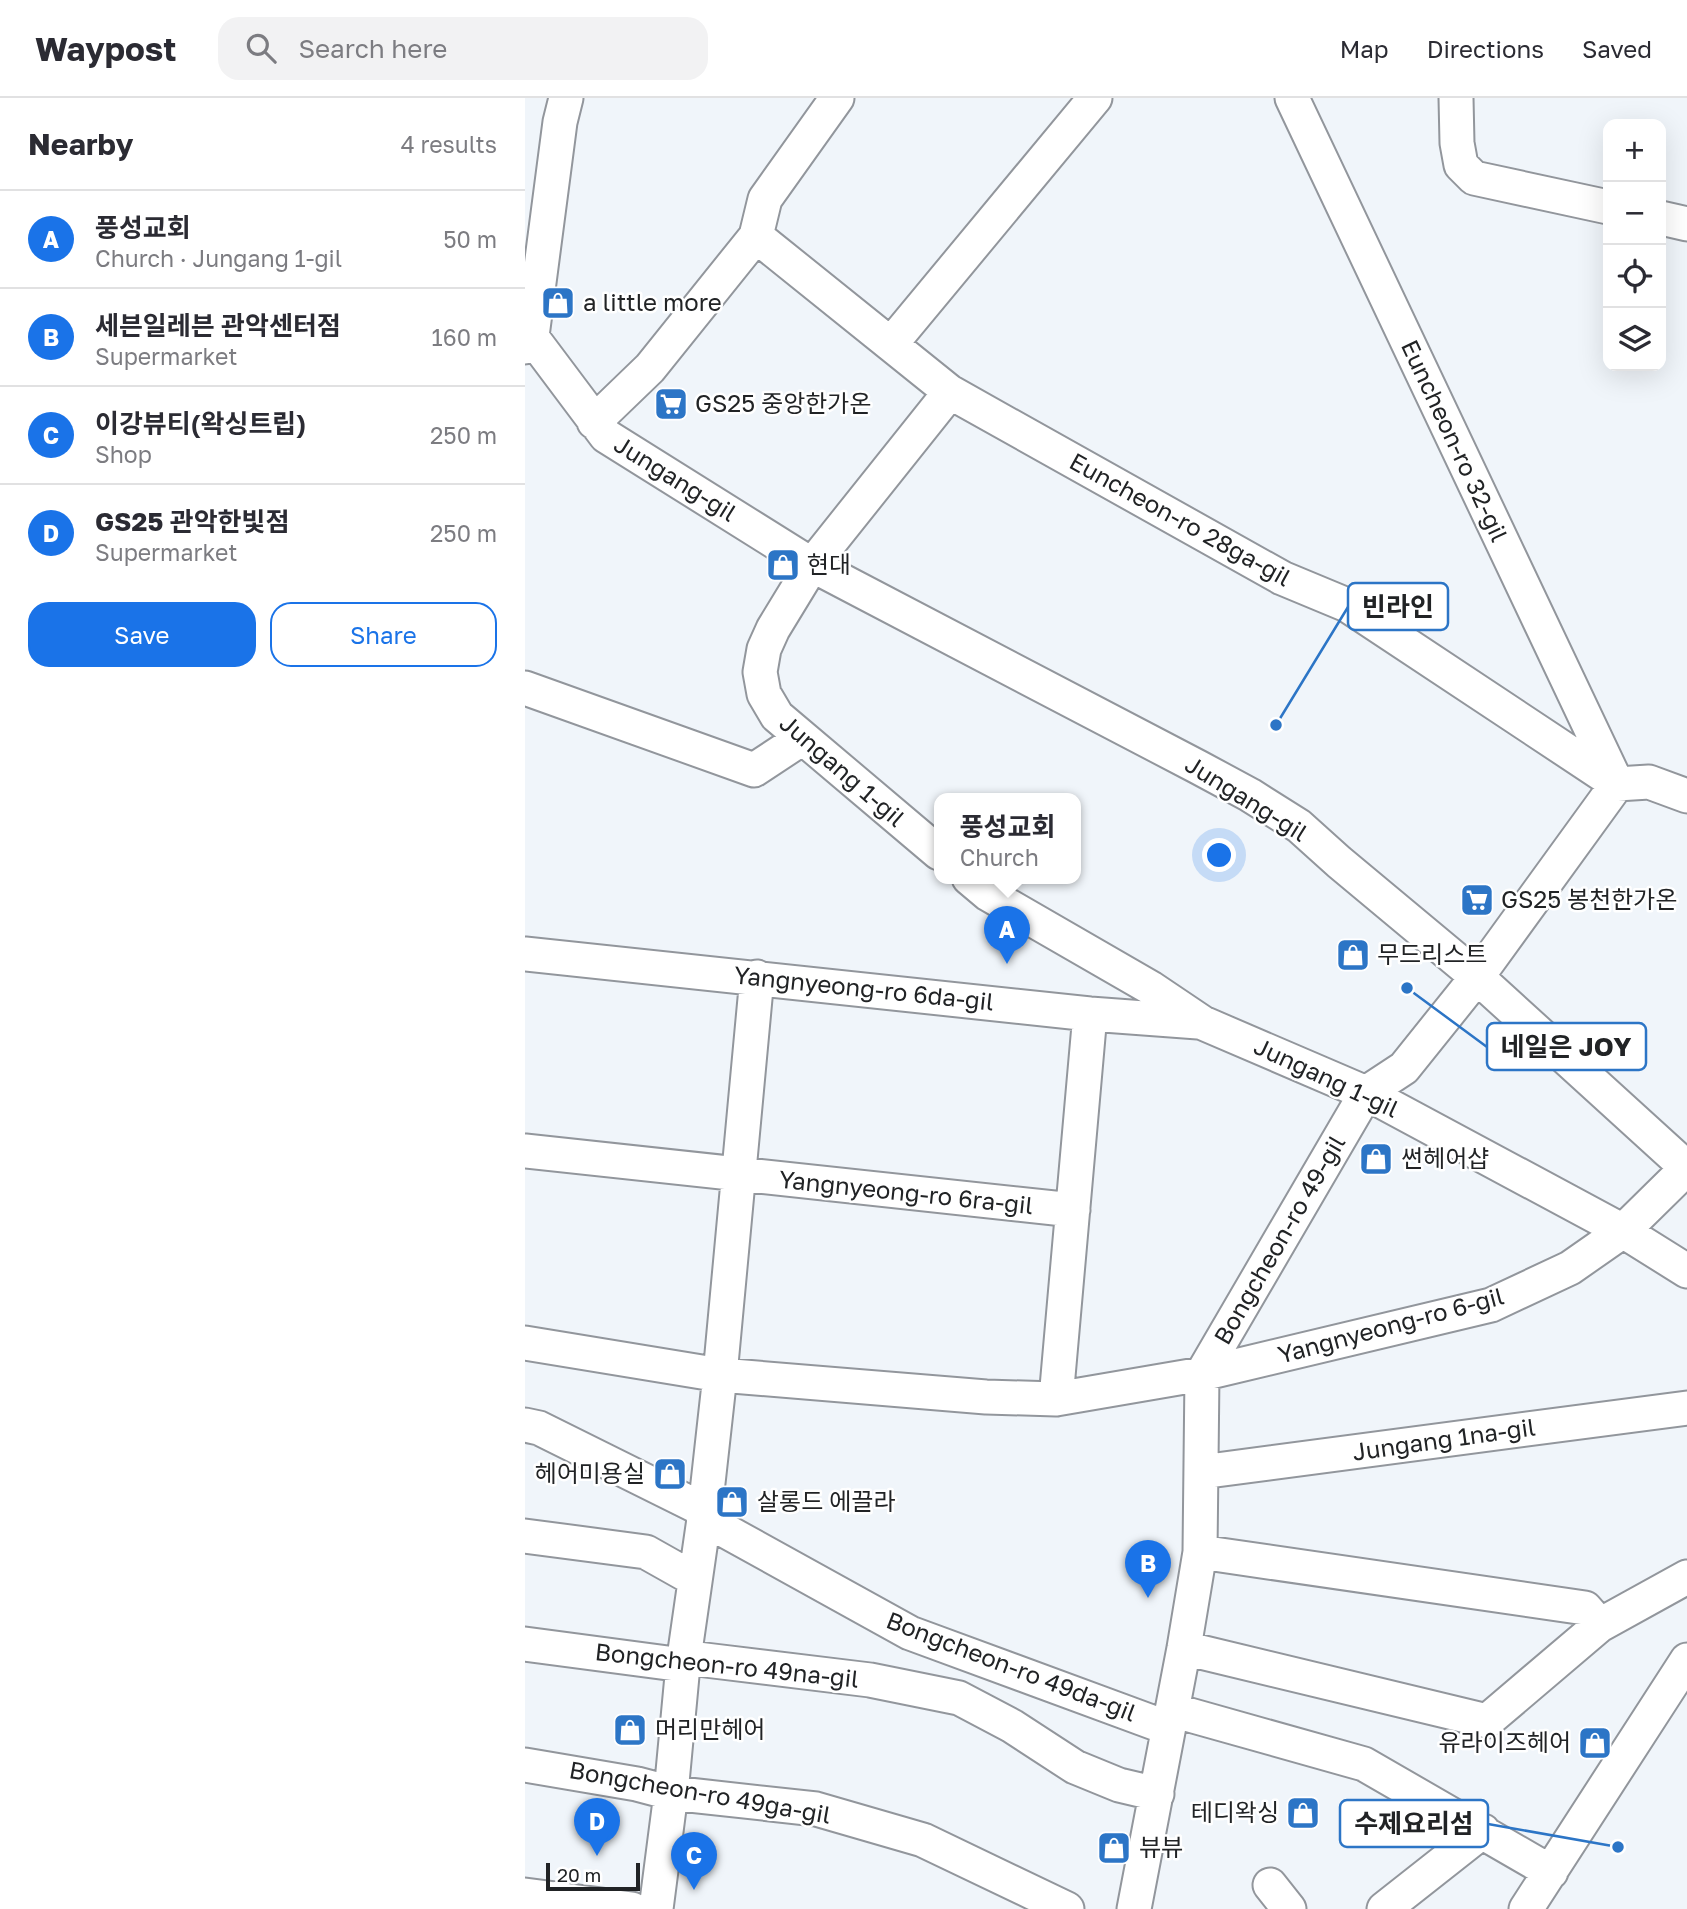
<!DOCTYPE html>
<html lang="en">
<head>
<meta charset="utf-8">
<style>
  :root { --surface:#fff; --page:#f2f2f3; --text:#2b2b33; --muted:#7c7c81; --line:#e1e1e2; --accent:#1a73e8 }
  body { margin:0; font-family:"Golos Text","Noto Sans KR",sans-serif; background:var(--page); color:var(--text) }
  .controls { position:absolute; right:21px; top:21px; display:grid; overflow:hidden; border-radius:14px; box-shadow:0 7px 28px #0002 }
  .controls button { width:63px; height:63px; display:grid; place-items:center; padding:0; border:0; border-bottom:2px solid var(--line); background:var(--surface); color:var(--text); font:35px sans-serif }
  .scale { position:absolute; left:21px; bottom:18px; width:94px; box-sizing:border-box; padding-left:7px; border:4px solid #212325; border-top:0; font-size:19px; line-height:24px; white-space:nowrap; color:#212325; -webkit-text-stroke:5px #fff; paint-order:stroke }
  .you { position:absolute; left:695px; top:758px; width:24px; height:24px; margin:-18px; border:5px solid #fff; border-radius:50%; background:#1a73e8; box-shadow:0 0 0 10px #1a73e833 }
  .badge { display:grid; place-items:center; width:46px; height:46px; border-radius:50%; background:var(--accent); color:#fff; font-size:23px; font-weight:700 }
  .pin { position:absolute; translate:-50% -58px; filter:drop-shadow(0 2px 4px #0008) }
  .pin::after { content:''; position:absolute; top:37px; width:24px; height:21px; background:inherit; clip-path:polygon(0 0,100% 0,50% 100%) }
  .popup { position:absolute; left:409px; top:695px; width:147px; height:91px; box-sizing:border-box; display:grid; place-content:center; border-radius:14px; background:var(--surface); filter:drop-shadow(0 2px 5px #0005); font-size:23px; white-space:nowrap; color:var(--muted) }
  .popup b { font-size:26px; color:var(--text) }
  .popup::after { content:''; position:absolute; left:50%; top:100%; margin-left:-14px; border:14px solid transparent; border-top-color:var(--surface) }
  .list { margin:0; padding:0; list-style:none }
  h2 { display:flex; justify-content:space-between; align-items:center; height:91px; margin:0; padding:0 28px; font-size:30px }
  h2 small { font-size:23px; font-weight:400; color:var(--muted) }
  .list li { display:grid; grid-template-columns:46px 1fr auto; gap:21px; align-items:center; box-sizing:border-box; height:98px; padding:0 28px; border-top:2px solid var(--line) }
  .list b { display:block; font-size:26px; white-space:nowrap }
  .list p { margin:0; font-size:23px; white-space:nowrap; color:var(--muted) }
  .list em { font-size:23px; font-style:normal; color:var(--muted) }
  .actions { display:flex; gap:14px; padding:21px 28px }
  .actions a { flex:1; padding:16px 0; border:2px solid var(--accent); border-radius:21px; text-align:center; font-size:24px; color:var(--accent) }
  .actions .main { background:var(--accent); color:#fff }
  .icon { flex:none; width:38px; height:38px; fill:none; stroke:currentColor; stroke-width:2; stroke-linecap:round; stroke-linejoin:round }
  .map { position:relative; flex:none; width:1162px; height:1811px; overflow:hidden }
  header { display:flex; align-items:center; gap:42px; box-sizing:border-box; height:98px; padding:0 35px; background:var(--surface); border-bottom:2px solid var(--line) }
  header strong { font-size:33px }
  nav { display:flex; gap:38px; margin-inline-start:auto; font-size:24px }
  .search { width:490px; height:63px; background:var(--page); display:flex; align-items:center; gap:18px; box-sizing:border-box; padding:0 24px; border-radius:21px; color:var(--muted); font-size:26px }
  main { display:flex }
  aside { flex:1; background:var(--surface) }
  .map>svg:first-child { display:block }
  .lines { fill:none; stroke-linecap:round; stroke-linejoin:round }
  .minor-casing { stroke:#92969c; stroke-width:37 }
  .minor { stroke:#fff; stroke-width:33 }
  .labels { text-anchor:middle; stroke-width:5; stroke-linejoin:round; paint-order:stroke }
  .poi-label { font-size:24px; fill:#212325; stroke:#fff; text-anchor:start }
  .street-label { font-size:24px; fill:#212325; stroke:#fff }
  .leader { fill:none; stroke:#2c75c6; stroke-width:2.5 }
  .callout-dot { fill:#2c75c6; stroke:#fff; stroke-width:2.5 }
  .callout { fill:#fff; stroke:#2c75c6; stroke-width:2.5 }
  .callout-label { font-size:26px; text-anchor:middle; font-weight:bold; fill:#212325 }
</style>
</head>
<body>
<header>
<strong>Waypost</strong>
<div class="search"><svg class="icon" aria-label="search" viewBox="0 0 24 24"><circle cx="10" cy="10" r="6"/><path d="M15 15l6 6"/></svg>Search here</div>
<nav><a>Map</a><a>Directions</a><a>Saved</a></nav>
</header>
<main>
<aside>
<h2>Nearby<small>4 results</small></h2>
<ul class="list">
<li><span class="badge">A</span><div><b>풍성교회</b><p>Church · Jungang 1-gil</p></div><em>50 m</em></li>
<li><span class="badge">B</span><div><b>세븐일레븐 관악센터점</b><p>Supermarket</p></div><em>160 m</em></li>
<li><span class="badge">C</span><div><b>이강뷰티(왁싱트립)</b><p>Shop</p></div><em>250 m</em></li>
<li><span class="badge">D</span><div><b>GS25 관악한빛점</b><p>Supermarket</p></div><em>250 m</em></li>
</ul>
<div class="actions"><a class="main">Save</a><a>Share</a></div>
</aside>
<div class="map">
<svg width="1162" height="1811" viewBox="0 0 1162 1811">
  <rect width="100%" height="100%" fill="#f0f5fa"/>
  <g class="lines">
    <defs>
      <path id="minor" d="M931 0 932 45 936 67 949 80 1083 109
        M1136 120 1162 126
        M231 138 425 294 757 480 822 507 1092 686 1124 684 1162 698
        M0 230 81 338 287 467 673 669 725 697 774 728 814 764 952 879 1162 1070
        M366 246 570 0
        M0 249 7 238 35 24 41 0
        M69 324 125 270 231 138 240 101 312 0
        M0 590 229 672 276 641
        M414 755 252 618 239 596 235 574 239 551 248 531 287 467 425 294
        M444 780 463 796 626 890 678 925 841 995 1098 1133 1162 1173
        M0 856 565 916 673 924
        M0 1053 548 1112
        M0 1245 195 1277 461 1299 531 1301 677 1276 966 1207 1045 1170 1098 1133 1162 1070
        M531 1301 565 916
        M0 1327 14 1330 175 1410 179 1421 385 1535 643 1630
        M676 1374 1162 1310
        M0 1438 121 1454 169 1481
        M675 1454 1060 1510 1075 1527 1162 1479
        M0 1546 158 1567 172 1561 345 1582 434 1600 487 1628 550 1669 594 1687 632 1696
        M659 1550 962 1623 1075 1527
        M647 1612 839 1666 1026 1774
        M0 1667 112 1686 146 1695 291 1711 398 1742 542 1811
        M745 1787 764 1811
        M0 1797 107 1811
        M131 1811 146 1695 158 1567 179 1421 195 1277 232 879
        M609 1811 659 1550 675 1454 677 1276 841 995 879 970 952 879 1092 686 767 0
        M859 1811 958 1733
        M1001 1811 1162 1562"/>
    </defs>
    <use href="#minor" class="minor-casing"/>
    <use href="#minor" class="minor"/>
  </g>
  <defs>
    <symbol id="shop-square" viewBox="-11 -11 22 22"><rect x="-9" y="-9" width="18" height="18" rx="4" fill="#2c75c6" stroke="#fff"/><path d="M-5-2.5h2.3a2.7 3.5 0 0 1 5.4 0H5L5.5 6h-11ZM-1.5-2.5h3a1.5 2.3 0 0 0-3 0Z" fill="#fff"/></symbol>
    <symbol id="supermarket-square" viewBox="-11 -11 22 22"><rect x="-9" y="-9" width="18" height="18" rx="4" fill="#2c75c6" stroke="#fff"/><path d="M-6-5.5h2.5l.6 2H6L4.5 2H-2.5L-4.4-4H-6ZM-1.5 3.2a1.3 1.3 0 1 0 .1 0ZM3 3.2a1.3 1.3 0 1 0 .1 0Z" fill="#fff"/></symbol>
  </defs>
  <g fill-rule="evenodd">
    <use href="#shop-square" x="14" y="186" width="38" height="38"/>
    <use href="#supermarket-square" x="127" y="287" width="38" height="38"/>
    <use href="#shop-square" x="239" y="448" width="38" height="38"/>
    <use href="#supermarket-square" x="933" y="783" width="38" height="38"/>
    <use href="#shop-square" x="809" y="838" width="38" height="38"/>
    <use href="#shop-square" x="832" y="1042" width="38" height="38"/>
    <use href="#shop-square" x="126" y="1357" width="38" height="38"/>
    <use href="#shop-square" x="188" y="1385" width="38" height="38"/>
    <use href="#shop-square" x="86" y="1613" width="38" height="38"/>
    <use href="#shop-square" x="1051" y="1626" width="38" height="38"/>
    <use href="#shop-square" x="759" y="1696" width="38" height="38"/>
    <use href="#shop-square" x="570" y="1731" width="38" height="38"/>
  </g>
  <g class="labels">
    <g class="poi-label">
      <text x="58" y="213">a little more</text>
      <text x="170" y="314">GS25 중앙한가온</text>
      <text x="282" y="475">현대</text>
      <text x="976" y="810">GS25 봉천한가온</text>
      <text x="852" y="865">무드리스트</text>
      <text x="876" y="1069">썬헤어샵</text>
      <text x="120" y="1384" text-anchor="end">헤어미용실</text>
      <text x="232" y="1412">살롱드 에끌라</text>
      <text x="130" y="1640">머리만헤어</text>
      <text x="1046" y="1653" text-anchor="end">유라이즈헤어</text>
      <text x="754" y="1723" text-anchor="end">테디왁싱</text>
      <text x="614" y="1758">뷰뷰</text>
    </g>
    <g class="street-label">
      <text transform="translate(929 343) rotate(65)" y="8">Euncheon-ro 32-gil</text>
      <text transform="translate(150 381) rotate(32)" y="8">Jungang-gil</text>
      <text transform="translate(655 422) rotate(29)" y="8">Euncheon-ro 28ga-gil</text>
      <text transform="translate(317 673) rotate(41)" y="8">Jungang 1-gil</text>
      <text transform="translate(721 701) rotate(32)" y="8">Jungang-gil</text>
      <text transform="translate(339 891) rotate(6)" y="8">Yangnyeong-ro 6da-gil</text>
      <text transform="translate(801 980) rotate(25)" y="8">Jungang 1-gil</text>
      <text transform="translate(381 1095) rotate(6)" y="8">Yangnyeong-ro 6ra-gil</text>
      <text transform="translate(755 1142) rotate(-60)" y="8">Bongcheon-ro 49-gil</text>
      <text transform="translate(866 1228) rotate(-15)" y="8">Yangnyeong-ro 6-gil</text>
      <text transform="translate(919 1342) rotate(-8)" y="8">Jungang 1na-gil</text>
      <text transform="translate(202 1568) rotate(6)" y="8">Bongcheon-ro 49na-gil</text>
      <text transform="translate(486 1569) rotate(21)" y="8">Bongcheon-ro 49da-gil</text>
      <text transform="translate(175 1695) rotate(10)" y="8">Bongcheon-ro 49ga-gil</text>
    </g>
  </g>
  <path class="leader" d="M751 627L823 509M882 890L962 949M1093 1749L963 1726"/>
  <g class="callout-dot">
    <circle cx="751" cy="627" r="7"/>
    <circle cx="882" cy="890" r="7"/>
    <circle cx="1093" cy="1749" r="7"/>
  </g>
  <g class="callout">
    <rect x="823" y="485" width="100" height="47" rx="7"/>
    <rect x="962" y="925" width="159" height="47" rx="7"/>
    <rect x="815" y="1702" width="148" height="47" rx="7"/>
  </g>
  <g class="callout-label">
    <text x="873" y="518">빈라인</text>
    <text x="1041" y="958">네일은 JOY</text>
    <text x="889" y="1735">수제요리섬</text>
  </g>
</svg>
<div class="controls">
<button>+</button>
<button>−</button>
<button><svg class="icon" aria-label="locate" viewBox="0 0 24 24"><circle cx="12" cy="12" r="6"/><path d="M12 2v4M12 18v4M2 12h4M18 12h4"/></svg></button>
<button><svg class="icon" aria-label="layers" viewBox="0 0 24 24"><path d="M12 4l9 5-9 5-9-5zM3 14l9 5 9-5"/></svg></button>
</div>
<div class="scale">20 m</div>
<div class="you"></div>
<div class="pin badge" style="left:482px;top:866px">A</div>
<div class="popup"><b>풍성교회</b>Church</div>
<div class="pin badge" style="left:623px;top:1500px">B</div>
<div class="pin badge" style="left:169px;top:1792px">C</div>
<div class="pin badge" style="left:72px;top:1758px">D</div>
</div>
</main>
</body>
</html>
